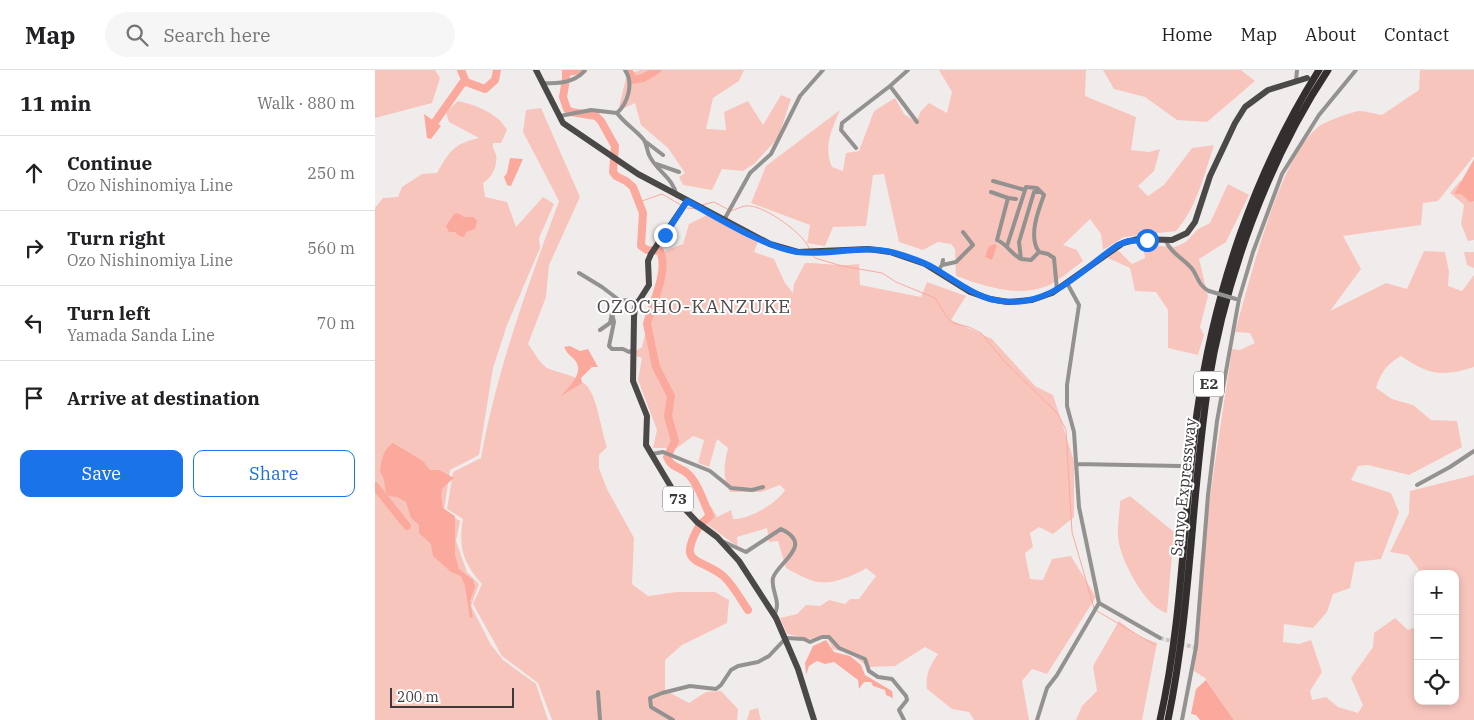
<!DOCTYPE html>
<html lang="en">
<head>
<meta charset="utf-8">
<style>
  :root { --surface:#fff; --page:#f6f6f6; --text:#202124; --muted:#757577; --line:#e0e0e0; --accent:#1a73e8 }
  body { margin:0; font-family:"IBM Plex Serif",serif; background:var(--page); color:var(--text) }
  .controls { position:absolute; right:15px; bottom:15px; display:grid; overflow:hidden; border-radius:10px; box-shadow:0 2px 8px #0003 }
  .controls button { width:45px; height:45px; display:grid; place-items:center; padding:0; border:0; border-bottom:1px solid var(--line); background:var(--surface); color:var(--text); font:25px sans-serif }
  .scale { position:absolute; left:15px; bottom:12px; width:124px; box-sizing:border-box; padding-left:5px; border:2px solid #3b3939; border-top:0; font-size:14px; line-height:18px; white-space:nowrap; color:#3b3939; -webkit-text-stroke:4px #fff; paint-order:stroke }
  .stop { position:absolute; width:15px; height:15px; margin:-11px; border:4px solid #1a73e8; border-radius:50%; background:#fff }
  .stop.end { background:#1a73e8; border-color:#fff; box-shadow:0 1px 5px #0008 }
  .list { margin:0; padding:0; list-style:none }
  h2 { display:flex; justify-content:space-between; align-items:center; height:65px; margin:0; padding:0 20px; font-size:21px }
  h2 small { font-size:16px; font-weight:400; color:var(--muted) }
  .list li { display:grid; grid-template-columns:32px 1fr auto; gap:15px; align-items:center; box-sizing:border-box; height:75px; padding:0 20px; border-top:1px solid var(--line) }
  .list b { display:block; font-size:19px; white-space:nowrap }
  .list p { margin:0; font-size:16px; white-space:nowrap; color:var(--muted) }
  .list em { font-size:16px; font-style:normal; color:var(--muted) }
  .actions { display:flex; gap:10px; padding:15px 20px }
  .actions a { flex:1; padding:11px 0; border:1px solid var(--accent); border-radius:10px; text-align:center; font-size:18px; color:var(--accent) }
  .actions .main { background:var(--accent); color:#fff }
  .icon { flex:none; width:28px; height:28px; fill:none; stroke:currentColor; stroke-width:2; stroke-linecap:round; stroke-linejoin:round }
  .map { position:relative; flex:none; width:1099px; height:650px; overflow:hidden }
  header { display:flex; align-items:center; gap:30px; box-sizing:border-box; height:70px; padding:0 25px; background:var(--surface); border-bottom:1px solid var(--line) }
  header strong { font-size:24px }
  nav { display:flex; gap:28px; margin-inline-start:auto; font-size:18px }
  .search { width:350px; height:45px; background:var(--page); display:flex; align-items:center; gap:12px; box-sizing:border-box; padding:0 18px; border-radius:28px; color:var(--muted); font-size:19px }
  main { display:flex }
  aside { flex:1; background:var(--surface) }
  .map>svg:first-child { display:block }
  .green { fill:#f8c5bd }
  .water { fill:#fba99d }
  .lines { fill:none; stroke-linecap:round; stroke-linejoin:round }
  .stream { stroke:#fba99d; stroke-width:1 }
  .river { stroke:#fba99d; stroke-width:8 }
  .minor-tunnel { stroke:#cdc8c8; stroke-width:4; stroke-dasharray:4 2; stroke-linecap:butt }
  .minor { stroke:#939291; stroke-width:4 }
  .primary { stroke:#4b4848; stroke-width:6 }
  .motorway { stroke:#332f2f; stroke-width:7 }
  .minor-bridge { stroke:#939291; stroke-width:4 }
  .route { stroke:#1a73e8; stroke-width:6 }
  .labels { text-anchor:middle; stroke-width:4; stroke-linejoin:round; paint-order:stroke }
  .shield { fill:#fff; stroke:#767474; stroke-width:1 }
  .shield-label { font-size:15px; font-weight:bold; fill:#3b3939 }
  .street-label { font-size:16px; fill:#3b3939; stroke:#fff }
  .quarter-label { font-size:19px; letter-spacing:1px; fill:#4e4b4a; stroke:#fff }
</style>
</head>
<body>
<header>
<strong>Map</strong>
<div class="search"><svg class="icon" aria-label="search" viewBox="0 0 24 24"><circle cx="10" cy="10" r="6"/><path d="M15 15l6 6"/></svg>Search here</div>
<nav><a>Home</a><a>Map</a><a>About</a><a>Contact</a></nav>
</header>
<main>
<aside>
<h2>11 min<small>Walk · 880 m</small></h2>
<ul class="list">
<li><svg class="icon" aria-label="ahead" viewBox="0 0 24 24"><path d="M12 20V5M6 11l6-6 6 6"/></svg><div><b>Continue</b><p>Ozo Nishinomiya Line</p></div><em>250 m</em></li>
<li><svg class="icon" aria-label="right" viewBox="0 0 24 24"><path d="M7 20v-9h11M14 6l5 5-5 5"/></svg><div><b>Turn right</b><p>Ozo Nishinomiya Line</p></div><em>560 m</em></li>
<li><svg class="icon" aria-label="left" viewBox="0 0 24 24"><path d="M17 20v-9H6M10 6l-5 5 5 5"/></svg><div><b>Turn left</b><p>Yamada Sanda Line</p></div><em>70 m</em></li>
<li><svg class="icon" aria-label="arrive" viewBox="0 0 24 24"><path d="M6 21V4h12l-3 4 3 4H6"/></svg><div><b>Arrive at destination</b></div></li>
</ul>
<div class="actions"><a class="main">Save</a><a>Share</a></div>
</aside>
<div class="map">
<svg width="1099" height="650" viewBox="0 0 1099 650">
  <rect width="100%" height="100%" fill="#f1ecec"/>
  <path class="green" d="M0 0H60L65 8 57 33 0 48Z
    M266 0H369L364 11 338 28 331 59 351 60 349 42 373 31 388 55 406 25 416 29 403 68 379 94 368 101 347 99 337 120 308 115 304 107 310 103 293 78 266 55 260 33 243 41 252 4Z
    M564 0H711L710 26 761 47 756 80 774 82 785 79 779 101 763 116 773 126 789 115 817 78 839 75C829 105 822 137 801 161L749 167 728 180 726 164 715 149 688 175 702 180 708 191C697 199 684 211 672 216 642 228 610 216 581 206L580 179 576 174 563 172 548 180 524 172 509 104 498 105 491 156 458 157 450 176 432 173 435 155 376 133 391 96 465 40C457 59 448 76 457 97L468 101 471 83 484 81 499 41 520 28 529 44 541 52 546 41 554 33 572 43 577 22Z
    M728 0H866L880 11 832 52 802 50 770 27 739 19Z
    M1045 0H1099V86L1063 131 1048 133 1046 155 968 166 986 199 955 241 1011 213 1032 219 1049 181 1070 182 1074 202 1073 216 1087 221 1099 205V297C1068 307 1053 305 1026 286 1012 294 1006 302 1001 318L1017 329 1038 335 1056 350 1082 351 1087 377 1034 405 993 395 983 396 976 410 1016 423 1024 442 1006 489 980 492 975 518 958 524 952 542 938 558 909 554 908 572 924 574 936 570 947 602 935 621 937 630 951 627 963 637 983 643 988 635 976 608 998 577 999 563 1020 548 1033 560 1041 557 1043 522V631H1080V504H1047L1033 485 1015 482 1034 443 1035 421 1099 405V650H859L830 608 819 601 825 493 857 279 865 280 880 273 875 263 860 262C875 210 903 91 942 58 948 52 976 42 984 41 991 41 1000 44 1007 45L1044 20Z
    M83 31C101 35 123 43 132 60L126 73H118C117 78 120 80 121 85 123 96 117 108 108 113L110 127 132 132 141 157 168 127 179 134 164 168 165 178 132 255 118 298 104 385 75 400 69 441 85 451 81 471 92 502 104 514 96 536 116 575 128 590 161 614 173 650H0V138L8 128 23 127 27 117 47 104 62 103C75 81 78 74 104 68L74 52 71 42Z
    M166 38 205 127 174 195 171 227 153 274C158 280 165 294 172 298 186 304 199 304 211 315 222 325 226 361 232 377L224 385V398L232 419 259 468 257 514 273 526 302 522H340L354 530 352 553 307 575 290 590V620L314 633 331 622 346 621 363 639 362 650H177L163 613 127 586 98 534 107 514C88 493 83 477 88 449L72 439 78 402 106 388C122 299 153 215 184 131L148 62 151 40Z
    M1085 111 1099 120V170L1093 171 1086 154 1089 135 1075 123Z
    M853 114 874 125 851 172 824 189 833 226 825 257 829 265 823 285 793 278V240L781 222 760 221 755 198 733 188 739 182 744 181 757 194 770 188 768 175 800 177 811 172 823 159 835 153Z
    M332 145 384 169 379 182 399 189 410 213 418 223 419 214 430 193C449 193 466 197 484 194L485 215 546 227 552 212 591 226 576 250 617 269 660 316 678 325 699 391V447L678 464 664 457 655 463 658 477 650 483 655 509 668 510 677 489 696 486 721 527 672 604 657 599 647 611 654 650H599L594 642 577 639 552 619C550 604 555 596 563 584L550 577 520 596 493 597 476 584 458 579 452 568 435 569 412 564 405 548 422 544 431 535 445 536 454 530 470 534 475 529H484L501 506 491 498C484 503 478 505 470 508 444 518 434 510 411 498L403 471 394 472 392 458 362 467 363 477 326 450 336 436 342 447 356 440 358 449C374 450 402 433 410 420L405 415 386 422H355C347 406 349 395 353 378L342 369 334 397 323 393 329 370 318 366 302 378H278L282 360 263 310 267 288 261 286V281L267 277 290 181 308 174 314 154Z
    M1089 182H1099V198L1092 195Z
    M755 426 799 462 792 543C770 538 744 487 743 466 742 455 745 442 745 431Z
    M744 551 763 566 782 573 767 650H701L707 636 722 621 718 596Z
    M383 638 386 650H372L375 640Z"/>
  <path class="water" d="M49 44 66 56 56 69 52 68Z
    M135 88 148 89 136 116 132 115 129 107 132 103Z
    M1099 89V131L1095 132 1086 124H1079Z
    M83 143 89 147H99L102 151 100 159 91 162 89 167 84 166 80 162H74L71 156 79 144Z
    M620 174 622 176 617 190 610 187 614 176Z
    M195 276 205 281 213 279 223 297H217L206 308 207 313 186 326C194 317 211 302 199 289 194 285 192 283 189 277Z
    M18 373 48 391 55 400H64L79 408C65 420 65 417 68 438L80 446V485L84 499 98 510 100 517 95 531 98 548H95L90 516 86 506 76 502 58 486 56 474 44 463V455L36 448 31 432 22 427 13 426C8 419 12 411 5 402 6 391 8 379 18 373Z
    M451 570 459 582 475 586 486 595 490 605 517 621 518 628 511 625 510 620 498 616 496 612H489L484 619 483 610 459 592 450 594 442 591 434 596 431 605 430 593 438 576Z
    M831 610 859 650H825L821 645 816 644 821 619Z"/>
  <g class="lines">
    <path class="stream" d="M264 132 287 124 306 135
      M327 135 339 132 356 141C362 139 369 135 375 136 391 137 430 164 435 180
      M312 138 322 139
      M436 183 440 188 467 196 507 203 521 212 560 228 571 246 578 253 594 257 606 263 630 292 683 344 691 360 697 462 719 538
      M722 541 780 575"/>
    <path class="river" d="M86 0 91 12 110 19 120 10 122 0
      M191 0V9L188 27 192 39 196 42 221 46 226 51 240 76 238 102 241 106 251 111 258 117 268 143 266 176 272 180 285 181C294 201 277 233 272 254L281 297 296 326 293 346 300 371 292 387C297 399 305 396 313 404 323 413 329 433 335 446L328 452
      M254 0 257 10 268 8 282 0
      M191 2 208 0
      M60 52 89 11
      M0 416 32 456
      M323 458C303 495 323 487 347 505 357 513 366 530 373 540"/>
    <path class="minor-tunnel" d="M785 568 800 572
      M806 574 819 577"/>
    <path class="minor" d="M921 11 922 0
      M168 13C183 14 201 12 210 0
      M515 16 533 0
      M242 43C250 54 261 60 269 70 272 75 272 80 274 85 282 102 297 106 302 126
      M185 46 216 40 242 43C253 33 259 13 250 0
      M271 72 288 85
      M481 78 466 60 467 53 515 16 542 52
      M281 94 304 102
      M618 111 650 120
      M616 122 633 128 622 170C632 174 636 184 646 189
      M633 128 641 129
      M349 150 375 103 396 84 425 26 448 0
      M791 171C796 184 810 189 818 200 823 208 825 217 834 221
      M632 176 651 117 662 118 669 125C663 141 653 167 664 182L673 184 679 188 682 220
      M664 182 656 190 646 189 644 172 659 122H665
      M567 195 581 192 598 175 588 162
      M563 201 567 195 568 190
      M204 203 227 217 244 230 263 231
      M225 260 235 253 237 243 239 252 234 276 237 279H248L254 282 258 280
      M277 384 288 382 335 401 356 418 377 420 388 417
      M701 394 805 396
      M1042 415 1075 397 1099 381
      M349 472 371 482 406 459C440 475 403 492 398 508 396 517 402 526 402 535 402 540 400 542 400 546
      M724 533 785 568
      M223 622 225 650
      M298 650 276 637 275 628 287 623 315 616 341 619 346 615 356 600 363 596 383 592 394 586 411 568 429 569 435 572 447 567H454L464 578 490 589 494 601 503 607 517 609 531 626 532 630 524 640 529 650
      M662 650 672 618 682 605 724 533 704 437 699 362 692 336V315L704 235 692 213
      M807 650 821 577 833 425 842 351 864 229 878 182 907 104 944 45 981 0"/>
    <path class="primary" d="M161 0 188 53 263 104 395 174 423 182 493 179 515 182 550 194 595 222 615 229 633 232 657 230 677 223 748 173 763 169 797 170 812 163 820 152 835 106 860 53 870 37 893 20 932 8
      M312 131 276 184 273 191 274 215 260 237 259 247 258 311 272 346 271 375 308 437 322 452 342 467 364 491 401 548 423 599 439 650"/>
    <path class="motorway" d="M785 650C808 549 808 445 822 343 839 222 879 103 944 0
      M793 650C816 540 816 427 833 316 850 209 893 90 953 0"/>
    <path class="minor-bridge" d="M834 221 861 229"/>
  </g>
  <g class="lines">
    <path class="route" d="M290 165 312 131C342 147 389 177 422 182 455 186 488 174 520 183 534 187 547 191 559 198 591 217 609 236 649 231 686 226 713 195 743 175L753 171 772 170"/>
  </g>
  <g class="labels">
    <g class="shield">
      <rect x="819" y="301.5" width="30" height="25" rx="4"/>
      <rect x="288" y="416.5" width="30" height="25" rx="4"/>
    </g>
    <g class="shield-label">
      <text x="834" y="319">E2</text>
      <text x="303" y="434">73</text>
    </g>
    <g class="street-label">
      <text transform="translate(808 417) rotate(-84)" y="6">Sanyo Expressway</text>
    </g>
    <g class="quarter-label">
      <text x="319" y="243">OZOCHO-KANZUKE</text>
    </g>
  </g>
</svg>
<div class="controls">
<button>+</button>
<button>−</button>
<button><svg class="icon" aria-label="locate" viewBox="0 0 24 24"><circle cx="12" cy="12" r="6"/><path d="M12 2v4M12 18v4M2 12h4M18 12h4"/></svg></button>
</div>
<div class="scale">200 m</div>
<div class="stop" style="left:772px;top:170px"></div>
<div class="stop end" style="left:290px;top:165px"></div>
</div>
</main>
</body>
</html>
